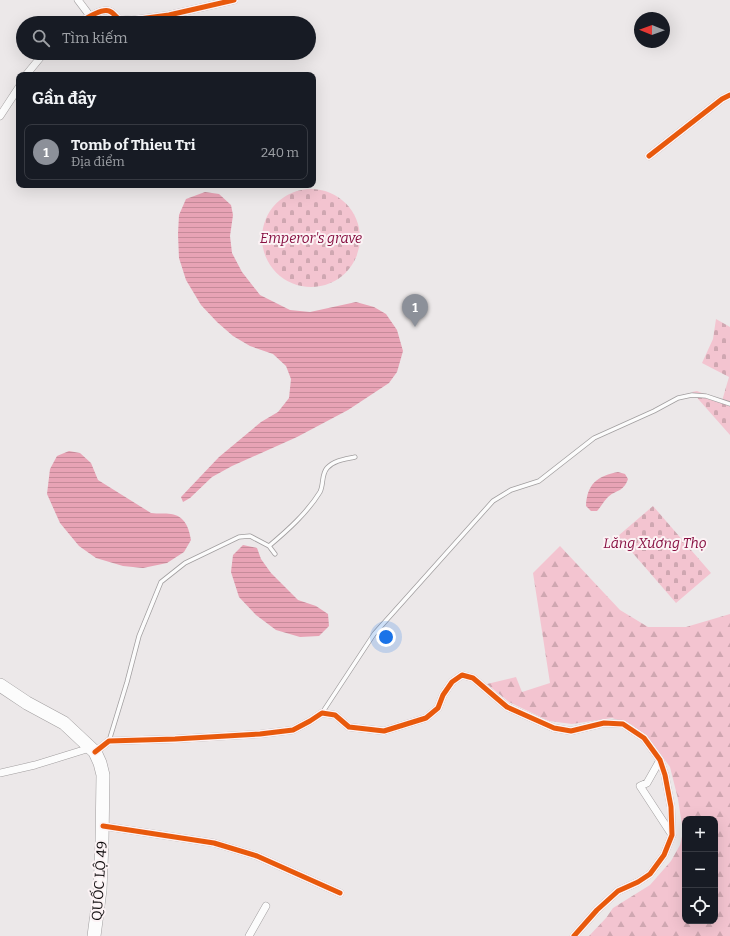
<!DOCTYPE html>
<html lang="vi">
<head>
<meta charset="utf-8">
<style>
  :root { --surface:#171b24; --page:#20242c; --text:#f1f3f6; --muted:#9ea1a6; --line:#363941; --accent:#8c9099 }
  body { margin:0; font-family:Bitter,serif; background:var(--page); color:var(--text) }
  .controls { position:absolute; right:12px; bottom:12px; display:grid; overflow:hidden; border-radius:8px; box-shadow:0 4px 16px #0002 }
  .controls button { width:36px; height:36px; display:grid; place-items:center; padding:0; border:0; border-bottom:1px solid var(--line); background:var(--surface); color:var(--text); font:20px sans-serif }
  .compass { position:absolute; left:634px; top:12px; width:36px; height:36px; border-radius:50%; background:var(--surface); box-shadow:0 4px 16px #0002; rotate:271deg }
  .you { position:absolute; left:386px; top:637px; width:14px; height:14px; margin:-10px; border:3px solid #fff; border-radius:50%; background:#1a73e8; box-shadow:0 0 0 6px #1a73e833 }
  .badge { display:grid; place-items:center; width:26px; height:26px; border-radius:50%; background:var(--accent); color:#fff; font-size:13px; font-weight:700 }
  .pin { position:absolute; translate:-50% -33px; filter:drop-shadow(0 1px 2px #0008) }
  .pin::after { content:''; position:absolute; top:21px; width:14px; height:12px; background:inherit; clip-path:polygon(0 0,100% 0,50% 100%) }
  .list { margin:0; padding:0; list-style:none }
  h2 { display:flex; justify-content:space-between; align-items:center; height:52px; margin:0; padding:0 16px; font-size:17px }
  h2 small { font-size:13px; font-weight:400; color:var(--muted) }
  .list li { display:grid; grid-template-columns:26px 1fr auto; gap:12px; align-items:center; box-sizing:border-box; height:56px; margin:0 8px 8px; padding:0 8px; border:1px solid var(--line); border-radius:8px }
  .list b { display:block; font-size:15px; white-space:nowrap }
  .list p { margin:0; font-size:13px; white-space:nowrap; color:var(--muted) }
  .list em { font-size:13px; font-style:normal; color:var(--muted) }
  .icon { flex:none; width:22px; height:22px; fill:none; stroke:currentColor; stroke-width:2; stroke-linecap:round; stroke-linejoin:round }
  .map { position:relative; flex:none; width:730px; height:936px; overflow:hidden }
  .search { position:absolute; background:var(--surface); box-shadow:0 4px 16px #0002; left:16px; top:16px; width:300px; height:44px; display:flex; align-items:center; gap:10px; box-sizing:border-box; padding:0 14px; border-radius:22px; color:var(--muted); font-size:15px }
  .panel { position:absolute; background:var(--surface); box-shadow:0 4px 16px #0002; left:16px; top:72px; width:300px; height:116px; border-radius:8px }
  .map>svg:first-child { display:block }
  .forest { fill:url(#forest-firs); fill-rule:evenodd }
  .cemetery { fill:url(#cemetery-stones) }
  .water { fill:url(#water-rules) }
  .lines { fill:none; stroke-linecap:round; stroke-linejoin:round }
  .lane-casing { stroke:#a19e9f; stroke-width:5 }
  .street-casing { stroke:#a19e9f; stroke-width:8 }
  .highway-casing { stroke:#a19e9f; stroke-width:14 }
  .lane { stroke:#fcfcfc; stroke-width:3.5 }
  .street { stroke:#fcfcfc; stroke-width:7 }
  .highway { stroke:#fcfcfc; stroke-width:13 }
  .cycleway-casing { stroke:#fcf3f5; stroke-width:8 }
  .cycleway { stroke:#e8590c; stroke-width:5 }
  .labels { text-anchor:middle; stroke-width:4; stroke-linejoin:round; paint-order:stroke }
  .park-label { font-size:14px; font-style:italic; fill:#881143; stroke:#fcf3f5 }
  .street-label { font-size:14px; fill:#0f0c0d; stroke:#fcf3f5 }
</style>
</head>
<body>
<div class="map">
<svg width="730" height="936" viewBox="0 0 730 936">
  <defs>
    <pattern id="forest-firs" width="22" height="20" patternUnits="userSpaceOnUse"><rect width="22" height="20" fill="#f3c4d0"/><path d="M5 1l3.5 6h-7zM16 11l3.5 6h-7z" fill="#cfa7b1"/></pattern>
    <pattern id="cemetery-stones" width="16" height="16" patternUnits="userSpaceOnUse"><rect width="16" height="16" fill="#f3c4d0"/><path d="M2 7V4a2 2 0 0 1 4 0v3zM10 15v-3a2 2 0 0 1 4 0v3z" fill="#cfa7b1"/></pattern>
    <pattern id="water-rules" width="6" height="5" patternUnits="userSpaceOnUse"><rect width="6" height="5" fill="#e8a3b5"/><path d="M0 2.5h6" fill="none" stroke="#c68b9a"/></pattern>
  </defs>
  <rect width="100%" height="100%" fill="#ece8e9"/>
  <path class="forest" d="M560 546 620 610 648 627H686L730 614V936H589L606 918 613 908 650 885 671 861 680 845 683 832 678 799 670 767 654 745 632 725 612 718 572 724 549 721 509 702 487 684 516 677 522 692 550 683 533 573ZM685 819H715V921H685Z"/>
  <path class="cemetery" d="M262 238a49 49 0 1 1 98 0a49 49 0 1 1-98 0Z
    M716 319 730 327V435L692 392 697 391 722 401 729 377 702 363 713 339Z
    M653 506 711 573 676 603 618 536Z"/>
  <path class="water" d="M205 192 219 194 231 205 233 215 230 236 232 253 242 272 260 295 290 310 310 312 356 302 374 307 386 314 397 330 403 351 397 372 389 383 348 410 297 437 232 466 212 477 190 498 183 502 181 497 219 457 261 422 278 412 289 398 291 379 286 366 273 354 250 346 233 336 217 322 201 305 186 280 179 258 178 234 179 215 186 199Z
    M69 451 80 453 91 463 98 480 151 513C158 514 165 513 171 514 185 516 189 528 191 540L184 552 167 563 143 568 123 566 96 558 79 546 60 523 47 494 50 469 57 456Z
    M618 472 625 474 628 479C623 493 616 489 607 498 603 502 601 507 597 511H591L586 506C587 484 597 476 618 472Z
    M243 545 257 548 261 559 271 573 298 600 316 606 328 614 329 626 319 636 300 637 276 630 256 615 239 597 231 572 233 555Z"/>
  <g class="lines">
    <defs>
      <path id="lane" d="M269 546C288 530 307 513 320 492 324 484 321 475 327 468 334 460 346 459 355 457
        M322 713 374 634 493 501 511 490 539 481 594 438 654 411 678 398 692 395 706 396 730 404
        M109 741 127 682 139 636 161 582 185 563 239 537 250 536 269 546 275 554"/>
      <path id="street" d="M78 0 90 16
        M79 23C85 19 102 8 109 11 113 12 116 17 119 19L132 20 169 15 234 0
        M26 75 44 53
        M0 116 19 87
        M649 156 722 99 730 95
        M95 752 109 741 175 739 260 734 293 730 310 721 322 713 335 715 349 727 384 731 426 718 438 708 443 695 452 682 462 675 473 678 507 707 554 728 571 731 604 723 623 724 644 738 660 760 665 775 671 807 672 835 664 855 650 874 638 882 618 891 597 910 574 936
        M660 760 647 783 640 786 672 835
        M0 773 35 765 90 748
        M103 826 214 843 257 856 340 893
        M249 936 266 906"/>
      <path id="highway" d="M0 685 27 703 64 723 95 752 100 763 103 775 102 842 100 890 94 936"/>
    </defs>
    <use href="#lane" class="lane-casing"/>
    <use href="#street" class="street-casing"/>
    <use href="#highway" class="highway-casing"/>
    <use href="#lane" class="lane"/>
    <use href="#street" class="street"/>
    <use href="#highway" class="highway"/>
    <defs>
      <path id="cycleway" d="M79 23C85 19 102 8 109 11 113 12 116 17 119 19L132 20 169 15 234 0
        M649 156 722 99 730 95
        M95 752 109 741 175 739 260 734 293 730 310 721 322 713 335 715 349 727 384 731 426 718 438 708 443 695 452 682 462 675 473 678 507 707 554 728 571 731 604 723 623 724 644 738 660 760 665 775 671 807 672 835 664 855 650 874 638 882 618 891 597 910 574 936
        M103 826 214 843 257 856 340 893"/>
    </defs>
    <use href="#cycleway" class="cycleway-casing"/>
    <use href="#cycleway" class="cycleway"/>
  </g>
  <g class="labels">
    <g class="park-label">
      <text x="311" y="243">Emperor's grave</text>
      <text x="655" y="548">Lăng Xương Thọ</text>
    </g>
    <g class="street-label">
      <text transform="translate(99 881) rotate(-86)" y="5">QUỐC LỘ 49</text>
    </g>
  </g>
</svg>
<div class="controls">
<button>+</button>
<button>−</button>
<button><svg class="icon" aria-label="locate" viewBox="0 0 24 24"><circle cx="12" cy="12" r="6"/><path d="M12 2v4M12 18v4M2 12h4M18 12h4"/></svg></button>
</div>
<svg class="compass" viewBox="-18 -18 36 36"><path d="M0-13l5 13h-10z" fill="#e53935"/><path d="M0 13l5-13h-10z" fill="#9ea1a6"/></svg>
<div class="you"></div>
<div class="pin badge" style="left:415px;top:327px">1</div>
<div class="search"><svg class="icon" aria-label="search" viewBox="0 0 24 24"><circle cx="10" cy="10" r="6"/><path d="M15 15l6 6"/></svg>Tìm kiếm</div>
<section class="panel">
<h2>Gần đây<small></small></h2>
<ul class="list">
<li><span class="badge">1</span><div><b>Tomb of Thieu Tri</b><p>Địa điểm</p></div><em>240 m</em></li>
</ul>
</section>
</div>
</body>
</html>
